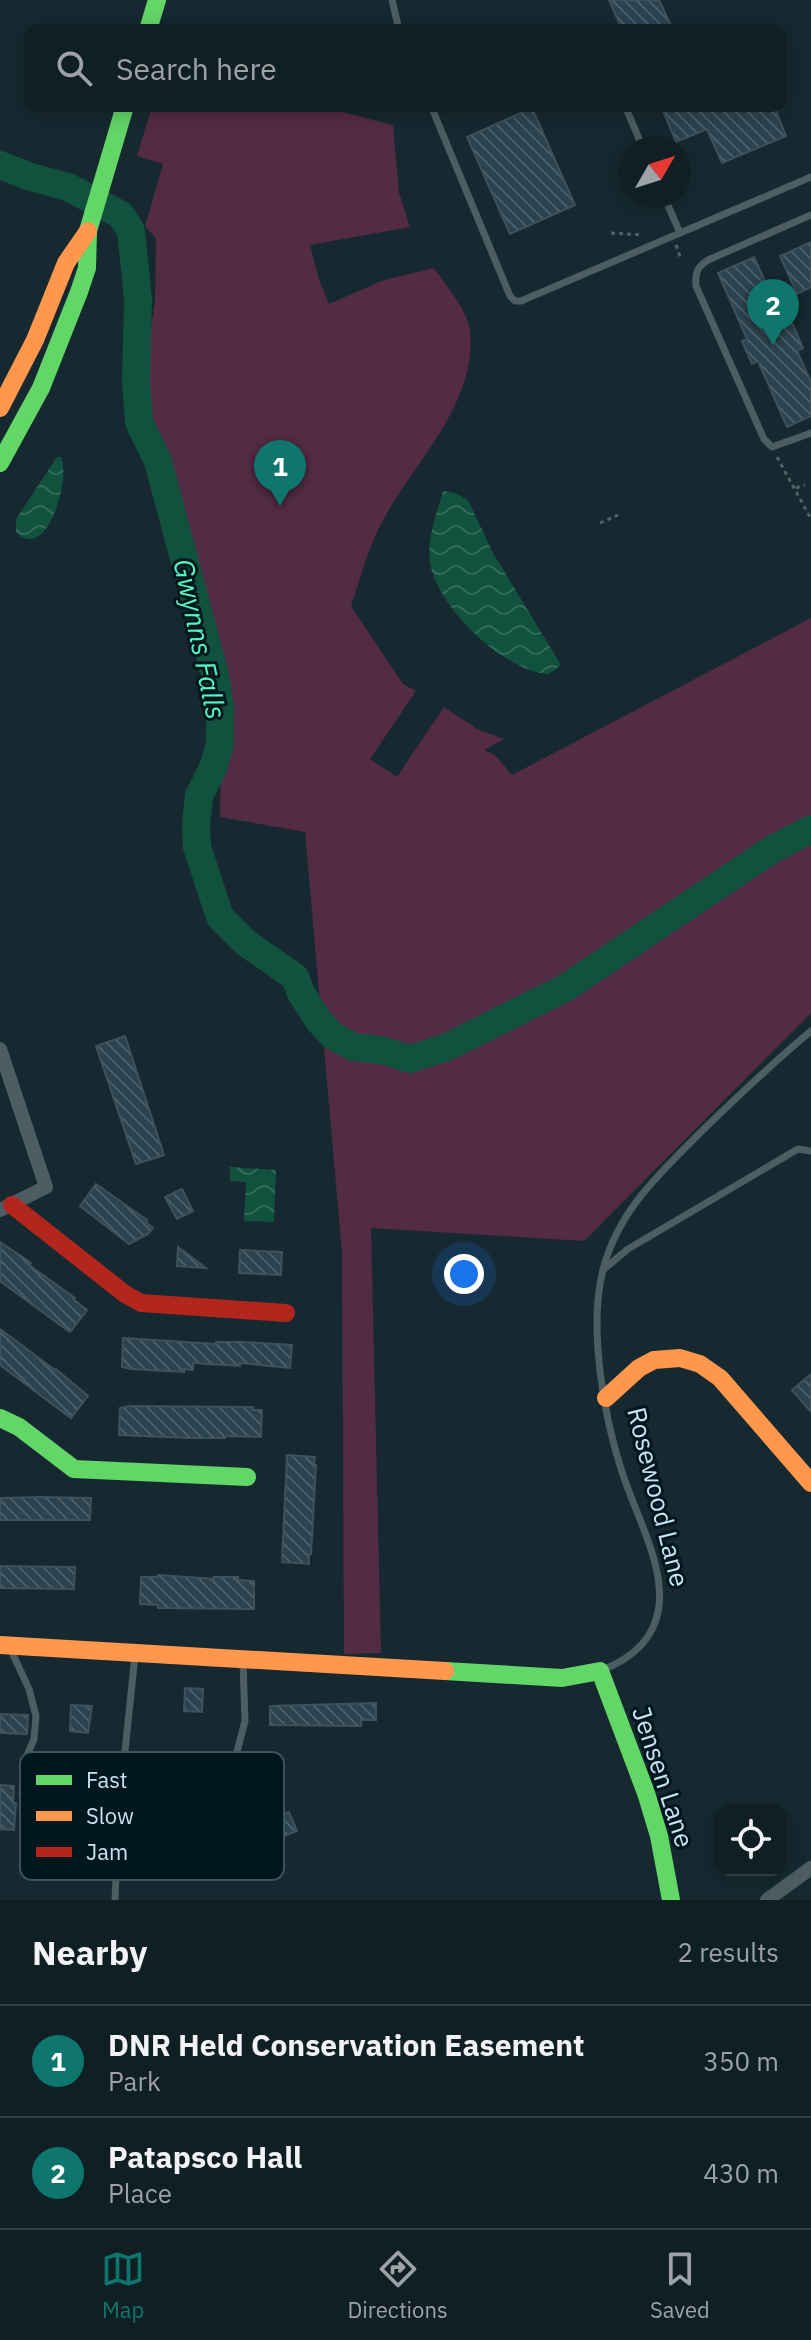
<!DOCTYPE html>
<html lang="en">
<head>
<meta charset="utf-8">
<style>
  :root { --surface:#101f24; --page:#1e2c31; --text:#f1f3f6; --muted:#9ca2a6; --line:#303d41; --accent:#0f766e }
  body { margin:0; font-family:"IBM Plex Sans",sans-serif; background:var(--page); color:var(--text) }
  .controls { position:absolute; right:24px; bottom:24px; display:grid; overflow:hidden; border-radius:16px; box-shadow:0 4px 20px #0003 }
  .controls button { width:72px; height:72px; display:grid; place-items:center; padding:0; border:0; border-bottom:2px solid var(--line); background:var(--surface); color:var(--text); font:40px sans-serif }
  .compass { position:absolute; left:619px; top:136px; width:72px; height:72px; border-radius:50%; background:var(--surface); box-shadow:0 4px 20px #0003; rotate:51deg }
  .you { position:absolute; left:464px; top:1274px; width:28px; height:28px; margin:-20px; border:6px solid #fff; border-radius:50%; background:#1a73e8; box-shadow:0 0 0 12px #1a73e833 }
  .badge { display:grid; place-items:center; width:52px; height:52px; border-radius:50%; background:var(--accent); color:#fff; font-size:26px; font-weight:700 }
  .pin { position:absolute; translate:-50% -66px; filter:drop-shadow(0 2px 4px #0008) }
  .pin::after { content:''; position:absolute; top:42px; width:28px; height:24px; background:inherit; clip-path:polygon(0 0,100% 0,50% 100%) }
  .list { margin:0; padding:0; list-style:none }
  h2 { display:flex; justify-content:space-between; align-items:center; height:104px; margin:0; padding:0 32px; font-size:34px }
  h2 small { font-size:26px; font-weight:400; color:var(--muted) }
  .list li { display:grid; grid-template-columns:52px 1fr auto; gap:24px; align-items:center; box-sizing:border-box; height:112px; padding:0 32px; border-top:2px solid var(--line) }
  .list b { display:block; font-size:30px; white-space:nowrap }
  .list p { margin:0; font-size:26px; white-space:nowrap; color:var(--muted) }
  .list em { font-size:26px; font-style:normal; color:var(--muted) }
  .icon { flex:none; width:44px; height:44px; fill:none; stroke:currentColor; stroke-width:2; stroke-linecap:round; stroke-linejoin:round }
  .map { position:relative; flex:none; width:811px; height:1900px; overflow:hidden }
  .search { position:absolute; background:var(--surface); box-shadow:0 4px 20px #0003; left:24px; right:24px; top:24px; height:88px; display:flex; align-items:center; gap:20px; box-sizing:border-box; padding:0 28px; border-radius:16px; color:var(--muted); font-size:30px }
  .sheet { height:328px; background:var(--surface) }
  nav { display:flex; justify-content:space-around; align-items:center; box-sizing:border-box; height:112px; border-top:2px solid var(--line); background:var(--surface); font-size:22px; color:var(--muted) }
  nav a { display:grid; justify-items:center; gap:4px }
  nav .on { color:var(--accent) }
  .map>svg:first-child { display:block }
  .park { fill:#532b45 }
  .water { fill:url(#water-waves) }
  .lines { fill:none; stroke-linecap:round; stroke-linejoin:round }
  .river { stroke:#11523e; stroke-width:28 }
  .building { fill:url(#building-back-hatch); stroke:#3f515b; stroke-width:2 }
  .path { stroke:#526166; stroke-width:3; stroke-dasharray:4 4; stroke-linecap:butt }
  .lane { stroke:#4c5e64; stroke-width:7 }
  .street { stroke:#4c5e64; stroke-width:14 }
  .fast { stroke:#63d668; stroke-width:18 }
  .slow { stroke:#ff974d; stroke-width:18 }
  .jam { stroke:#b3261e; stroke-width:18 }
  .labels { text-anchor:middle; stroke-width:6; stroke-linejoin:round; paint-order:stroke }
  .street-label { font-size:26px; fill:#c5e5f2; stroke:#00161f }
  .water-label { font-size:28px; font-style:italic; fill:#52f8be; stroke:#00161f }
  .key { fill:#00161f; stroke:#3b545e; stroke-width:2 }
  .key-label { font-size:22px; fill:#c5e5f2 }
</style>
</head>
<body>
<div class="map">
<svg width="811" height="1900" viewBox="0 0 811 1900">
  <defs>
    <pattern id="water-waves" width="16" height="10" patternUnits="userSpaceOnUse" patternTransform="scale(2)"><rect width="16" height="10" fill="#11523e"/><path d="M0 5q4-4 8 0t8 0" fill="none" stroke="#326b5a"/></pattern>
    <pattern id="building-back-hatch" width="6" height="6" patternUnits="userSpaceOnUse" patternTransform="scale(2)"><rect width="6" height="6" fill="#2b434f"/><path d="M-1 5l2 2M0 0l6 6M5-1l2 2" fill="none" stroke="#485e69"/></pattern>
  </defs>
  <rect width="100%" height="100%" fill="#162930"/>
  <path class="park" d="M152 106H319L393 125 399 193 410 227 310 245 319 280 329 304 384 280 434 268C445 284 469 312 470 331 477 407 412 463 380 526 367 551 360 580 351 606L403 684 416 691 370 759 397 777 444 707 477 729 504 739 484 750 495 755 512 775 811 618V1013L584 1241 371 1228 381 1653 344 1654 342 1252 305 832 220 817 221 729 214 655 160 485 133 429 155 303 156 238 145 226 163 164 137 156Z"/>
  <path class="water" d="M57 457H61C71 478 47 564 16 532V519Z
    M443 491 455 493 468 500 493 553 561 665 549 674C506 672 444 613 432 571 424 545 436 516 443 491Z
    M230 1167 276 1170 274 1222 244 1221 246 1182 230 1181Z"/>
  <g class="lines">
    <path class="river" d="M0 165 31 177 68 187 121 215 131 231 138 299 136 381 139 422 158 461 215 675 220 707V744L213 768 199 796 196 825 197 847 220 917 246 943 295 977 301 993 319 1021 333 1036 353 1047 381 1050 410 1059 447 1047 565 988 771 850 811 829"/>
  </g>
  <path class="building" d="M609 0H659L673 30H622Z
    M661 106H774L786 136 722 163 707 129 676 142Z
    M532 108 575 205 510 234 467 137Z
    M811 242V287L797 294 780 256Z
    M754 257 781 317 788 314 803 348 797 351 811 382V416L787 427 758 361 752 364 742 341 747 339 718 273Z
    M125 1036 164 1155 136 1164 96 1046Z
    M96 1184 147 1220 146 1222 153 1228 148 1234 129 1244 80 1206Z
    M182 1189 193 1211 177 1219 165 1197Z
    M0 1242 31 1263 29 1265 75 1298 74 1300 87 1310 70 1332 0 1281Z
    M178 1247 206 1268 177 1266Z
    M240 1250 282 1252 281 1275 239 1273Z
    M0 1329 55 1370 56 1369 88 1396 71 1418 0 1365Z
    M123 1338 216 1344V1342H242L292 1345 290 1368 240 1363V1366L193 1363V1370L184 1369V1372L131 1369 122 1367Z
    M811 1374V1412L792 1390Z
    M129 1406 253 1407V1410H262L261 1437 225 1436V1438H190L119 1435 120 1408Z
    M287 1455 315 1457 314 1465H316L311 1554H309V1564L282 1562Z
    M40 1497 91 1498 90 1520H0V1498Z
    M0 1566 75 1567 74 1589 0 1588Z
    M158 1575 214 1579V1577H238V1580L254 1581V1609L158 1608V1605L140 1604 141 1577H158Z
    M185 1688 203 1689 202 1712 184 1711Z
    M376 1703V1720H361V1726L270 1725V1706Z
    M71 1705 92 1706 88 1733 70 1731Z
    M0 1714 28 1715 27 1734 0 1733Z
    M0 1785 14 1786 13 1803H16L14 1830 0 1829Z
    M289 1812 297 1831 277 1839 269 1820Z"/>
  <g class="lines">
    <path class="path" d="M678 30 680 29
      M611 233 642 235
      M676 245 681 260
      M777 457 811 519
      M796 488 805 485
      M600 523 618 515"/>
    <path class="lane" d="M392 0 399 30
      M431 106 510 296 515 301H521L811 177
      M625 106 643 148
      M664 196 680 233
      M811 215 708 260C697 267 695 273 696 286L764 439 772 447 811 433
      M604 1269 628 1249 798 1149 811 1151
      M10 1648 29 1689 36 1716 34 1739 25 1760 22 1795
      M243 1662 245 1721 233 1767 235 1803 243 1826 256 1829
      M602 1670C631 1659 655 1639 659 1606 664 1563 635 1513 622 1472 604 1417 588 1327 603 1270 618 1210 662 1171 704 1129 739 1095 774 1062 811 1031
      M115 1900 119 1809 135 1655"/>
    <path class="street" d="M0 1049 46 1187 0 1210
      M767 1900 811 1868"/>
    <path class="fast" d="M148 30 157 0
      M0 463 41 388 79 292 87 268 88 231 125 106
      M0 1418 19 1427 74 1469 247 1477
      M445 1671 562 1678 600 1671 646 1793 659 1836 671 1900"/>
    <path class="slow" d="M0 408 35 340 66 263 88 231
      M606 1398 639 1368 654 1360 680 1358 700 1364 720 1378 811 1483
      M0 1645 445 1671"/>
    <path class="jam" d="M12 1205 125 1294 141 1303 286 1313"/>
  </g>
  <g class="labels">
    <g class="street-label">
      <text transform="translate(658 1497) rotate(76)" y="9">Rosewood Lane</text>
      <text transform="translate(663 1777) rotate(72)" y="9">Jensen Lane</text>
    </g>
    <g class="water-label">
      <text transform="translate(200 639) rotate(78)" y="10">Gwynns Falls</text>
    </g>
  </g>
  <rect x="20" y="1752" width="264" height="128" rx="12" class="key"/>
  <rect x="36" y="1775" width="36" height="10" fill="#63d668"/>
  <rect x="36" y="1811" width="36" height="10" fill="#ff974d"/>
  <rect x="36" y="1847" width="36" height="10" fill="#b3261e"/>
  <g class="key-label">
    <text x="86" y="1788">Fast</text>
    <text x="86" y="1824">Slow</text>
    <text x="86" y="1860">Jam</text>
  </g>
</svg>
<div class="controls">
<button><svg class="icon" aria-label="locate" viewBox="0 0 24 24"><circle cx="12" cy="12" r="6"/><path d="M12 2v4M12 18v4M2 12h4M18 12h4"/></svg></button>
</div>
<svg class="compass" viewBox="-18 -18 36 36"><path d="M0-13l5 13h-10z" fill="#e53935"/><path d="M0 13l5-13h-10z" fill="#9ca2a6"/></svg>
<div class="you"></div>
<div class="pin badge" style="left:280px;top:506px">1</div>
<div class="pin badge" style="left:773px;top:345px">2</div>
<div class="search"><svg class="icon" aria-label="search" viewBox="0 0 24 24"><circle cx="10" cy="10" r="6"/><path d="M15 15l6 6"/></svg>Search here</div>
</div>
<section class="sheet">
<h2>Nearby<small>2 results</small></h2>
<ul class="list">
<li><span class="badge">1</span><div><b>DNR Held Conservation Easement</b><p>Park</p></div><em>350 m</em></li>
<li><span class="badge">2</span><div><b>Patapsco Hall</b><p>Place</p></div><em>430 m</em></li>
</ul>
</section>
<nav>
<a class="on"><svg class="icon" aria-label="map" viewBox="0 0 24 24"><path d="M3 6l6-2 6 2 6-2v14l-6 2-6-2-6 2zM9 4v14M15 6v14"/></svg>Map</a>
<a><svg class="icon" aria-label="directions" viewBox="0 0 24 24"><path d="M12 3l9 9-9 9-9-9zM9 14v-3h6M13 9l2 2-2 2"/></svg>Directions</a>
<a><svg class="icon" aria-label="saved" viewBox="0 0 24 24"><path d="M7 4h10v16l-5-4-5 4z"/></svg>Saved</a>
</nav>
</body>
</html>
